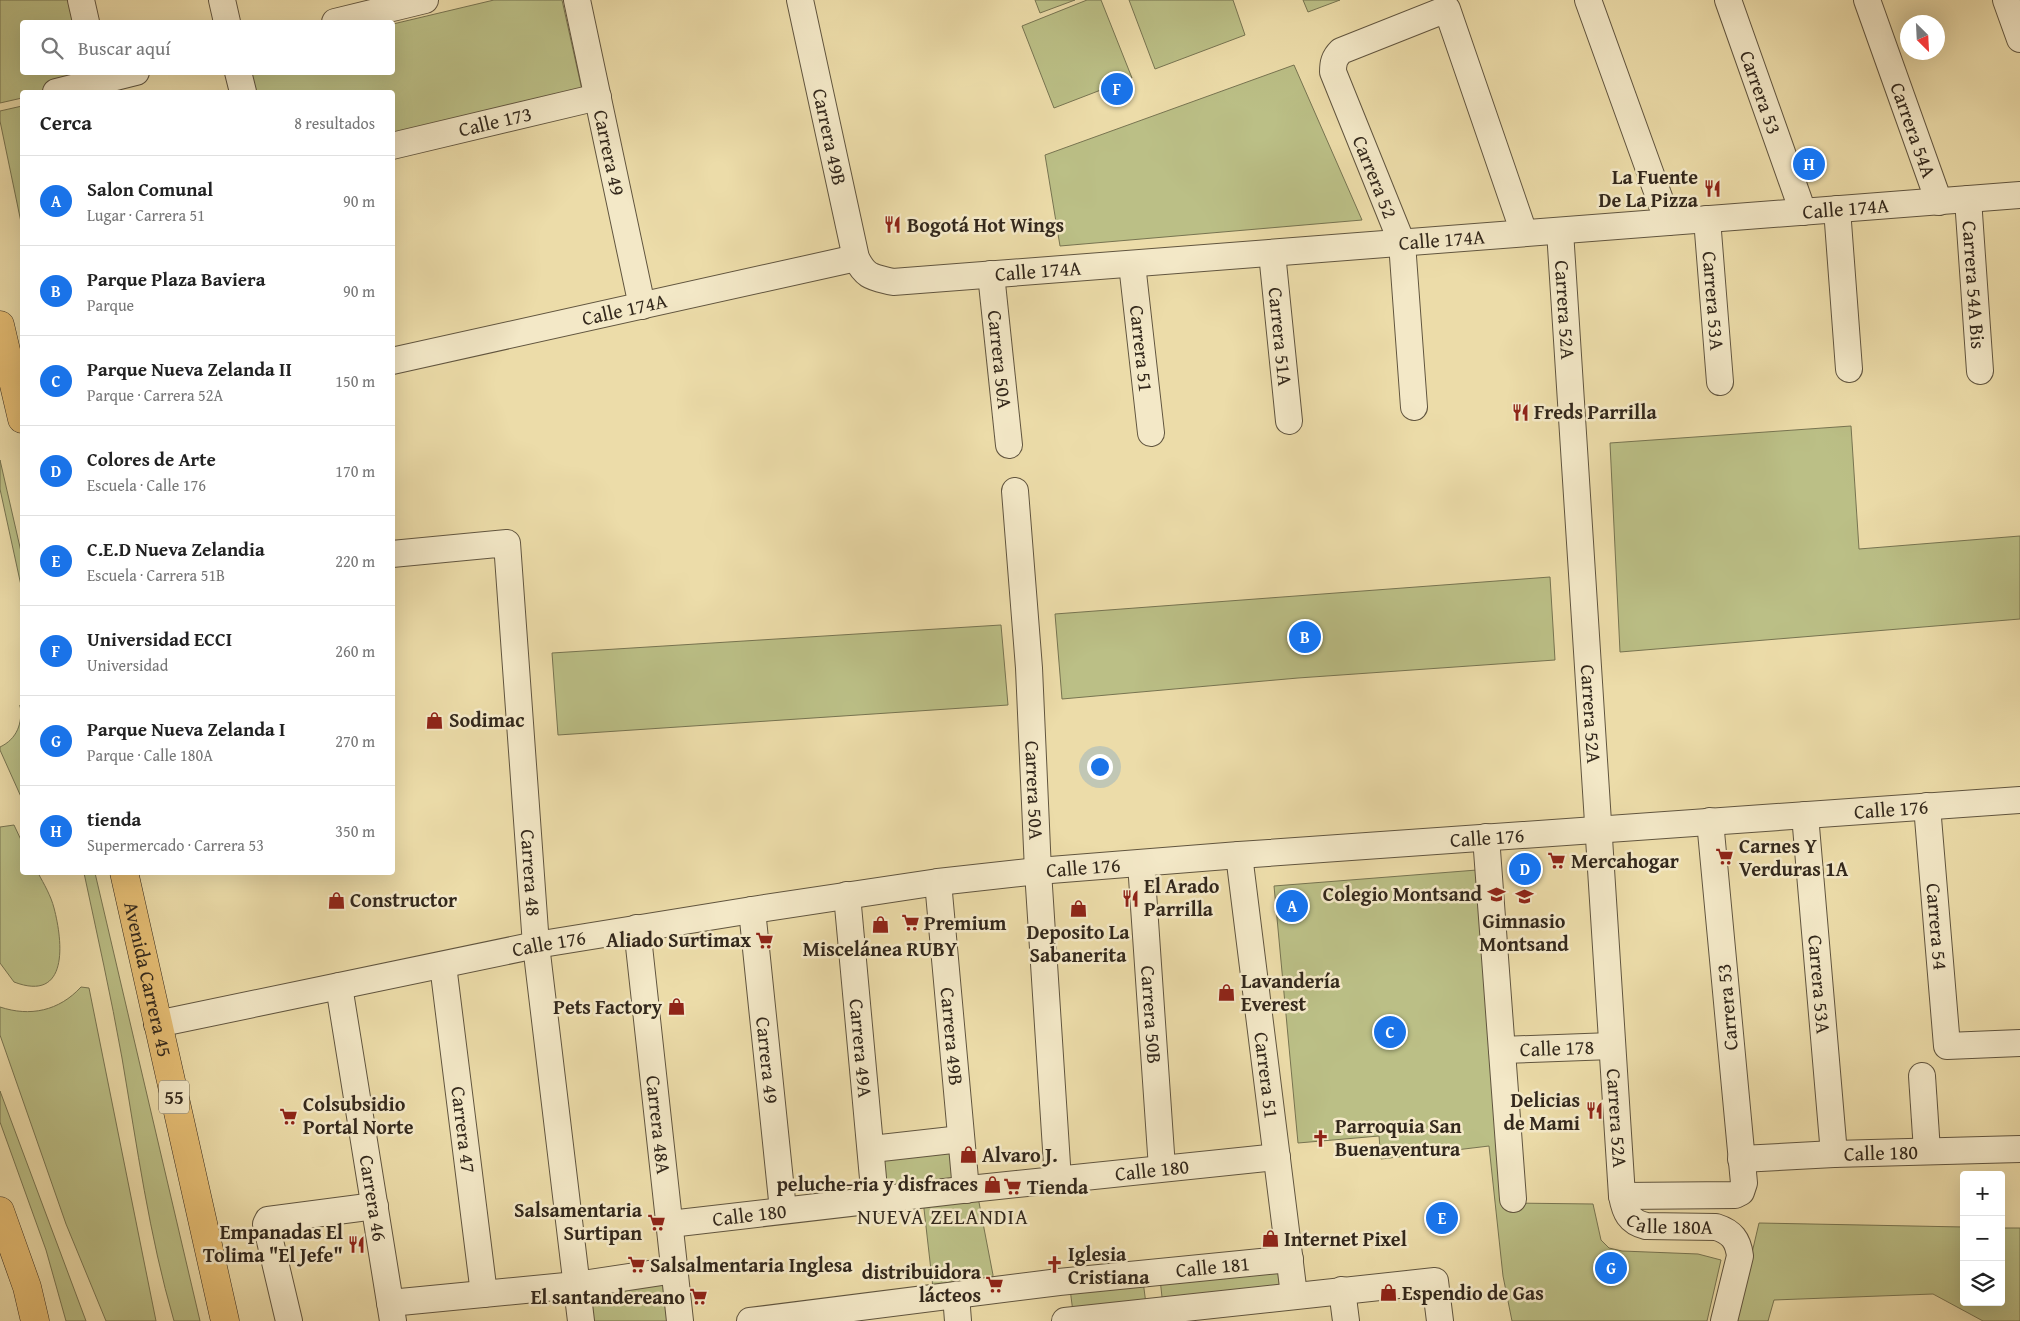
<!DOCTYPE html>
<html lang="es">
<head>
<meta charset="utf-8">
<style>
  :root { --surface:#fff; --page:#f6f6f6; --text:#222; --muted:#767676; --line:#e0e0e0; --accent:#1a73e8 }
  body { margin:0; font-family:"Gentium Book Plus",serif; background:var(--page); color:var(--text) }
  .controls { position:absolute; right:15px; bottom:15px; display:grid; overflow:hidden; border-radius:5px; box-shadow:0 5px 20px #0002 }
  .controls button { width:45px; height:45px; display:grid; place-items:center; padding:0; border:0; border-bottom:1px solid var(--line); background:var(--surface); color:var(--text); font:25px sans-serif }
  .compass { position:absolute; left:1900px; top:15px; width:45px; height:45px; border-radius:50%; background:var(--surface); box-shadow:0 5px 20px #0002; rotate:156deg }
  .you { position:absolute; left:1099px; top:766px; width:18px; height:18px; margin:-12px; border:4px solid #fff; border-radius:50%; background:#1a73e8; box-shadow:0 0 0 8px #1a73e833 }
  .badge { display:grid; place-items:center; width:32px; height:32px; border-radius:50%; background:var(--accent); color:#fff; font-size:16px; font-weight:700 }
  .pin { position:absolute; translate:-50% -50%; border:2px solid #fff; box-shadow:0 1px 5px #0006 }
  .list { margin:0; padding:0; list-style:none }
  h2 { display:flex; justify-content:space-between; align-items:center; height:65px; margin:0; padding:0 20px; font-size:21px }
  h2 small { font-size:16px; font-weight:400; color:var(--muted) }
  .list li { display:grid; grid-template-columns:32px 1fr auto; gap:15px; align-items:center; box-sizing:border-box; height:90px; padding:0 20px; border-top:1px solid var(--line) }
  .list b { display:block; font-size:19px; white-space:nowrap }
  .list p { margin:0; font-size:16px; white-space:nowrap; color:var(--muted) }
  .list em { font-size:16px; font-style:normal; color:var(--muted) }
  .icon { flex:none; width:28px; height:28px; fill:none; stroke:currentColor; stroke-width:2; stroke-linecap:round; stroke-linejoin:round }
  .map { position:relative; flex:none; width:2020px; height:1321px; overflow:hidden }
  .search { position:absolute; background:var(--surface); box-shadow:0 5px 20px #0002; left:20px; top:20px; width:375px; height:55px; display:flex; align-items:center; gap:12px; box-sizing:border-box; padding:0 18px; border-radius:5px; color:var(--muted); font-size:19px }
  .panel { position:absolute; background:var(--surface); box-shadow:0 5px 20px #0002; left:20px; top:90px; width:375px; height:785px; border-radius:5px }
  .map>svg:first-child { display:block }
  .green { fill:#bbbf86; stroke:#777451 }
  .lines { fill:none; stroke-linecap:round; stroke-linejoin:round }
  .minor-casing { stroke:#61553f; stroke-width:28 }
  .highway-casing { stroke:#33281c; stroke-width:29 }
  .minor { stroke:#f3e8c7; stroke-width:26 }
  .highway { stroke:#e6be74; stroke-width:28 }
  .labels { text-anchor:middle; stroke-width:5; stroke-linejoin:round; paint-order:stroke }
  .shield { fill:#f3e8c7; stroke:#6d624f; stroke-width:1 }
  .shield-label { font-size:19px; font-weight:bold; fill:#33281c }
  .street-label { font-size:20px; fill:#33281c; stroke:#f3e8c7 }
  .poi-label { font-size:20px; font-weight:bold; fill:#33281c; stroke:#f3e8c7; text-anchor:start }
  .neighbourhood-label { font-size:21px; letter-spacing:1px; fill:#33281c; stroke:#f3e8c7 }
</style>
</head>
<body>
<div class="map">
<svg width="2020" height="1321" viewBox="0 0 2020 1321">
  <rect width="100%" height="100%" fill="#ecdca9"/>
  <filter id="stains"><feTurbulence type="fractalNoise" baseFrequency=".004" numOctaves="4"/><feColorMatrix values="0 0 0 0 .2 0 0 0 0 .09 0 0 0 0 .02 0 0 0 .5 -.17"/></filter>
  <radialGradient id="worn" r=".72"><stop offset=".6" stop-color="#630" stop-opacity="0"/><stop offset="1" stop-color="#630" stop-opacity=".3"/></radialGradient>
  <path class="green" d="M0 0H73L78 22H22V72L89 73 90 77 41 92H22V98L0 103Z
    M494 0H562L582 90 393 134 392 92H249L245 73 392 72 393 24Z
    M1035 0H1075L1040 13Z
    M1087 0H1101L1132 78 1054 108 1022 26Z
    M1129 0H1233L1245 35 1155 69Z
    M1303 0H1340L1308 12Z
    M1294 65 1362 220 1060 246 1045 155Z
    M22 106V227L0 121V111Z
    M1851 426 1859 549 2020 536V619L1620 652 1610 443Z
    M0 460 22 556V590L0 489Z
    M1550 577 1555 660 1298 678 1062 699 1055 614Z
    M1001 625 1008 705 558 735 552 653Z
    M20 705 22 716V799L0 750V747C17 739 23 723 20 705Z
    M14 825 22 842V872L38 873C44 884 51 896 54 908 63 942 69 1003 14 982L0 963V827Z
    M1477 870 1509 1203 1593 1204 1601 1240 1609 1248 1622 1251 1698 1254 1721 1260 1707 1321H1512L1503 1276 1489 1146 1381 1159 1379 1136 1298 1143 1274 886Z
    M84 873H95L200 1321H174C149 1235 137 1146 122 1058 111 996 97 934 84 873Z
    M81 987 89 988 156 1321H106L66 1224 0 1035V1007C30 1017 59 1011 81 987Z
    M0 1091 86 1321H66L46 1250 0 1122Z
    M958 1146 961 1186 884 1195 879 1155Z
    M977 1192 993 1275 992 1281 933 1288 923 1200Z
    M1759 1223 1964 1227V1302H2001V1228H2020V1321H1983L1933 1294 1774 1300 1768 1321H1736Z
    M1287 1265 1290 1292 1163 1306 1160 1279Z
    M667 1280 671 1321H586L582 1291Z
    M1143 1281 1146 1304 1073 1312 1070 1289Z"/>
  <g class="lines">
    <defs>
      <g id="minor">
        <path d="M81 0 86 22"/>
        <path d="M222 0 227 22"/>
        <path id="s1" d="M577 0 642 306"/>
        <path id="s2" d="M800 0 856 258C866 278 873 277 893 282L2020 195"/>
        <path d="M1588 0 1668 222"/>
        <path id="s3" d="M1728 0 1803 212"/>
        <path id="s4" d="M1867 0 1939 202"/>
        <path d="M2006 0 2020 39"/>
        <path d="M335 22 425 0"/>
        <path d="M238 72 243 92"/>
        <path d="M56 92 136 72"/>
        <path id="s5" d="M392 146 598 97"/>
        <path id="s6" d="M1968 199 1980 371"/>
        <path d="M1837 209 1849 369"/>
        <path id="s7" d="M1707 219 1720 382"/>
        <path id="s8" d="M1560 231 1622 1196C1625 1212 1629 1222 1646 1226L1716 1227C1732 1232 1738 1240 1740 1256L1724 1321"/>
        <path id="s9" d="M1272 253 1289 421"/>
        <path id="s10" d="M1132 264 1151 433"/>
        <path id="s11" d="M991 274 1009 445"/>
        <path id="s12" d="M392 361 856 258"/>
        <path d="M1414 407 1402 243 1333 72C1333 63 1334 58 1341 51L1447 9 1524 233"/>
        <path id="s13" d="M1015 491 1029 668 1038 871 1058 1180"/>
        <path id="s14" d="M392 554 507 543 536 945 581 1321"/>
        <path id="s15" d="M1927 806 1947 1046 2020 1043"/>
        <path id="s16" d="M1805 815 1834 1154"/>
        <path d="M1486 837 1513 1199"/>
        <path id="s17" d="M1239 855 1294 1295"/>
        <path id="s18" d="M1141 863 1162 1168"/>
        <path id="s19" d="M938 882 966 1190"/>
        <path id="s20" d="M847 895 875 1200"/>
        <path id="s21" d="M752 910 783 1210"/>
        <path id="s22" d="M637 928 680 1321"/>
        <path id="s23" d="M443 965 484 1294"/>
        <path id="s24" d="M339 986 393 1321"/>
        <path id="s25" d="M157 1024 536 945 752 910 938 882 1038 871 1239 855 2020 800"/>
        <path id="s26" d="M1502 1050 1612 1046"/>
        <path d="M1922 1076 1927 1151"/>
        <path d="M872 1149 961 1139"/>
        <path id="s27" d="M1741 1159 1834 1154 2020 1149"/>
        <path d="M1622 1196 1735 1195 1741 1192 1744 1183 1710 821"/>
        <path id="s28" d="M670 1224 979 1188 1277 1157"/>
        <path d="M1342 1290 1346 1321"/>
        <path d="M956 1295 958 1321"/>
        <path d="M390 1303 576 1285 675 1270"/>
        <path d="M289 1321 266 1224 268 1220 375 1206"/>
        <path id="s29" d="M750 1321 1059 1282 1290 1259"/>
        <path d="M1065 1321 1435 1281 1440 1321"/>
      </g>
      <g id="highway">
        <path d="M0 325 22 419"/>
        <path id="s30" d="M124 872 225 1321"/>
        <path d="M0 1211 27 1287 35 1321"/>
      </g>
    </defs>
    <use href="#minor" class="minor-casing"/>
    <use href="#highway" class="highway-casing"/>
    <use href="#minor" class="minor"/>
    <use href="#highway" class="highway"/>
  </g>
  <defs>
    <symbol id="restaurant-bare" viewBox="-9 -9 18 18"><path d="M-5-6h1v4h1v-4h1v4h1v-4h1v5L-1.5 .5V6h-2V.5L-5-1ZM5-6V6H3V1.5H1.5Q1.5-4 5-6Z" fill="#8f2418" stroke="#f3e8c7" stroke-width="2.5" paint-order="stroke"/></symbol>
    <symbol id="shop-bare" viewBox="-9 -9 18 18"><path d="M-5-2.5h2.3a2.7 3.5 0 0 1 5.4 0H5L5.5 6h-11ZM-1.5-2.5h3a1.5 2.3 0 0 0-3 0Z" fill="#8f2418" stroke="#f3e8c7" stroke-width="2.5" paint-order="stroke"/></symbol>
    <symbol id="supermarket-bare" viewBox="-9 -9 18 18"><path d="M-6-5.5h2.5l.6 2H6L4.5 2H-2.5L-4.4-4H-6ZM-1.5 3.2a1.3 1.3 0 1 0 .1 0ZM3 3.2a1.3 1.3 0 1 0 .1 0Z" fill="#8f2418" stroke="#f3e8c7" stroke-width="2.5" paint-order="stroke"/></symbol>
    <symbol id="school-bare" viewBox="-9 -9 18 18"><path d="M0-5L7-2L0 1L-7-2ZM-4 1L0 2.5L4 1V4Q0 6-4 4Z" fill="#8f2418" stroke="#f3e8c7" stroke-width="2.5" paint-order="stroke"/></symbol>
    <symbol id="university-bare" viewBox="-9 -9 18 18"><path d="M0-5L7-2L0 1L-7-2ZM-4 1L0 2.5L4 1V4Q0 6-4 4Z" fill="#8f2418" stroke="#f3e8c7" stroke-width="2.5" paint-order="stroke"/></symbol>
    <symbol id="church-bare" viewBox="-9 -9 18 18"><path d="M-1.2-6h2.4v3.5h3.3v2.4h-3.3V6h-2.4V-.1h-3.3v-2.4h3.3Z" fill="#8f2418" stroke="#f3e8c7" stroke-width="2.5" paint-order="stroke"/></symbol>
  </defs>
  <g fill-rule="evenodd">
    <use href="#restaurant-bare" x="1700" y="176" width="25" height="25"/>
    <use href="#restaurant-bare" x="880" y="212" width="25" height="25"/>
    <use href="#restaurant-bare" x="1508" y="400" width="25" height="25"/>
    <use href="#shop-bare" x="422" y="708" width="25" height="25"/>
    <use href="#supermarket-bare" x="1712" y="844" width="25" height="25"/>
    <use href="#supermarket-bare" x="1544" y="848" width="25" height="25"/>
    <use href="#school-bare" x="1484" y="882" width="25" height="25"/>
    <use href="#university-bare" x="1512" y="884" width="25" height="25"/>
    <use href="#restaurant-bare" x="1118" y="886" width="25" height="25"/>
    <use href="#shop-bare" x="324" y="888" width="25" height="25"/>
    <use href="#shop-bare" x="1066" y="896" width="25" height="25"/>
    <use href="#supermarket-bare" x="898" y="910" width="25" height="25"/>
    <use href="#shop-bare" x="868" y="912" width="25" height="25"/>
    <use href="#supermarket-bare" x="752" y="928" width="25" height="25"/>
    <use href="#shop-bare" x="1214" y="980" width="25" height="25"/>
    <use href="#shop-bare" x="664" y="994" width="25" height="25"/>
    <use href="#restaurant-bare" x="1582" y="1098" width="25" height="25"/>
    <use href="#supermarket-bare" x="276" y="1104" width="25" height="25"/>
    <use href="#church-bare" x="1308" y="1126" width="25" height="25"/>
    <use href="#shop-bare" x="956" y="1142" width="25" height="25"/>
    <use href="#shop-bare" x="980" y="1172" width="25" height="25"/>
    <use href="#supermarket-bare" x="1000" y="1174" width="25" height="25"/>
    <use href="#supermarket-bare" x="644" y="1210" width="25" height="25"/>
    <use href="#shop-bare" x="1258" y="1226" width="25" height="25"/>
    <use href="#restaurant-bare" x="344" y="1232" width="25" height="25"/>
    <use href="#supermarket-bare" x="624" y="1252" width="25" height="25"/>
    <use href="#church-bare" x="1042" y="1252" width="25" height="25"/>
    <use href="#supermarket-bare" x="982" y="1272" width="25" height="25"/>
    <use href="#shop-bare" x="1376" y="1280" width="25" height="25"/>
    <use href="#supermarket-bare" x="686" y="1284" width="25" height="25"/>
  </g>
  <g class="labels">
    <rect class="shield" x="159" y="1080.5" width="30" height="33" rx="4"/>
    <g class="shield-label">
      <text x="174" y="1104">55</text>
    </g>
    <g class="street-label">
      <text dy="7" stroke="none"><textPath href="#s3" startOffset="98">Carrera 53</textPath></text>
      <text dy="7" stroke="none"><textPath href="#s5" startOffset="106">Calle 173</textPath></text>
      <text dy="7" stroke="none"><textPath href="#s4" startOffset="138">Carrera 54A</textPath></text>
      <text dy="7" stroke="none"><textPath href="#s2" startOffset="140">Carrera 49B</textPath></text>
      <text dy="7" stroke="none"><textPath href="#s1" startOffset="156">Carrera 49</textPath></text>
      <text transform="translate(1375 177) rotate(68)" y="7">Carrera 52</text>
      <text dy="7" stroke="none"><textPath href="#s2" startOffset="1266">Calle 174A</textPath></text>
      <text dy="7" stroke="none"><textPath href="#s2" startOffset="861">Calle 174A</textPath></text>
      <text dy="7" stroke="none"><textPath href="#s2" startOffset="456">Calle 174A</textPath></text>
      <text dy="7" stroke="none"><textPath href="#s6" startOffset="86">Carrera 54A Bis</textPath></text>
      <text dy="7" stroke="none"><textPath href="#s7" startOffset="82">Carrera 53A</textPath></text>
      <text dy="7" stroke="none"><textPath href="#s8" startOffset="79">Carrera 52A</textPath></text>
      <text dy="7" stroke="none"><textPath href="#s12" startOffset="238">Calle 174A</textPath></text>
      <text dy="7" stroke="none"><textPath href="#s9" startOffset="84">Carrera 51A</textPath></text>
      <text dy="7" stroke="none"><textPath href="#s10" startOffset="85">Carrera 51</textPath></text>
      <text dy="7" stroke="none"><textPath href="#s11" startOffset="86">Carrera 50A</textPath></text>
      <text dy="7" stroke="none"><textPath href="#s8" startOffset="484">Carrera 52A</textPath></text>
      <text dy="7" stroke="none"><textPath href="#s13" startOffset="300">Carrera 50A</textPath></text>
      <text dy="7" stroke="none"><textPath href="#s25" startOffset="1750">Calle 176</textPath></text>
      <text dy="7" stroke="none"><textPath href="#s25" startOffset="1345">Calle 176</textPath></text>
      <text dy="7" stroke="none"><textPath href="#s25" startOffset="940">Calle 176</textPath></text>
      <text dy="7" stroke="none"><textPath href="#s14" startOffset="446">Carrera 48</textPath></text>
      <text dy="7" stroke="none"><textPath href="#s15" startOffset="121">Carrera 54</textPath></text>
      <text dy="7" stroke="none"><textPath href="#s25" startOffset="400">Calle 176</textPath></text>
      <text dy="7" stroke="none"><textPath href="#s30" startOffset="110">Avenida Carrera 45</textPath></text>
      <text dy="7" stroke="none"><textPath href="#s16" startOffset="170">Carrera 53A</textPath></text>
      <text transform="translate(1727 1007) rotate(-95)" y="7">Carrera 53</text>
      <text dy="7" stroke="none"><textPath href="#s18" startOffset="152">Carrera 50B</textPath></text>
      <text dy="7" stroke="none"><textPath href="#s19" startOffset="155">Carrera 49B</textPath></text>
      <text dy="7" stroke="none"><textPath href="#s20" startOffset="154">Carrera 49A</textPath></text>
      <text dy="7" stroke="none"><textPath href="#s26" startOffset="55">Calle 178</textPath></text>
      <text dy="7" stroke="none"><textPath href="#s21" startOffset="151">Carrera 49</textPath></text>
      <text dy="7" stroke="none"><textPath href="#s17" startOffset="222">Carrera 51</textPath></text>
      <text dy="7" stroke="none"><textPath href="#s8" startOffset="889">Carrera 52A</textPath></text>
      <text dy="7" stroke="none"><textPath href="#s22" startOffset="198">Carrera 48A</textPath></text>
      <text dy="7" stroke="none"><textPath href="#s23" startOffset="166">Carrera 47</textPath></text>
      <text dy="7" stroke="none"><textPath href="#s27" startOffset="140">Calle 180</textPath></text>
      <text dy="7" stroke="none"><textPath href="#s28" startOffset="485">Calle 180</textPath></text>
      <text dy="7" stroke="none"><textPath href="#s24" startOffset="215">Carrera 46</textPath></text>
      <text dy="7" stroke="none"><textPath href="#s28" startOffset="80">Calle 180</textPath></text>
      <text dy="7" stroke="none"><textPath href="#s8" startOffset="1032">Calle 180A</textPath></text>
      <text dy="7" stroke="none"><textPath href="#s29" startOffset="466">Calle 181</textPath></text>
    </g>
    <g class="poi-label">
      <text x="1698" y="184" text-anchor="end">La Fuente<tspan x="1698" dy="23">De La Pizza</tspan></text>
      <text x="907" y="232">Bogotá Hot Wings</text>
      <text x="1534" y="419">Freds Parrilla</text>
      <text x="449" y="727">Sodimac</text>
      <text x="1739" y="853">Carnes Y<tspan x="1739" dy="23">Verduras 1A</tspan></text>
      <text x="1571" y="868">Mercahogar</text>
      <text x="1144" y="893">El Arado<tspan x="1144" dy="23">Parrilla</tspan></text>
      <text x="1482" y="901" text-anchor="end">Colegio Montsand</text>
      <text x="350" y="907">Constructor</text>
      <text x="1524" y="928" text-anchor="middle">Gimnasio<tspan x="1524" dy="23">Montsand</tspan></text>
      <text x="924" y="930">Premium</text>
      <text x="1078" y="939" text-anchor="middle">Deposito La<tspan x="1078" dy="23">Sabanerita</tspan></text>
      <text x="751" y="947" text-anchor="end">Aliado Surtimax</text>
      <text x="880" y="956" text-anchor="middle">Miscelánea RUBY</text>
      <text x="1241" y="988">Lavandería<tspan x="1241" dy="23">Everest</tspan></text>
      <text x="662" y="1014" text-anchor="end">Pets Factory</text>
      <text x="1580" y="1107" text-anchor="end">Delicias<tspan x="1580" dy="23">de Mami</tspan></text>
      <text x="303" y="1111">Colsubsidio<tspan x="303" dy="23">Portal Norte</tspan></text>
      <text x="1335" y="1133">Parroquia San<tspan x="1335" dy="23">Buenaventura</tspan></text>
      <text x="982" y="1162">Alvaro J.</text>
      <text x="978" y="1191" text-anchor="end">peluche-ria y disfraces</text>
      <text x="1027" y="1194">Tienda</text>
      <text x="642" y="1217" text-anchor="end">Salsamentaria<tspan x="642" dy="23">Surtipan</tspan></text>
      <text x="343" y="1239" text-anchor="end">Empanadas El<tspan x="343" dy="23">Tolima "El Jefe"</tspan></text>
      <text x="1284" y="1246">Internet Pixel</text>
      <text x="1068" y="1261">Iglesia<tspan x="1068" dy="23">Cristiana</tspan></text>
      <text x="650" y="1272">Salsalmentaria Inglesa</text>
      <text x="981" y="1279" text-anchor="end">distribuidora<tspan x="981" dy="23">lácteos</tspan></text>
      <text x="1402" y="1300">Espendio de Gas</text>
      <text x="685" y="1304" text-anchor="end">El santandereano</text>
    </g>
    <g class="neighbourhood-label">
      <text x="943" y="1224">NUEVA ZELANDIA</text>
    </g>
  </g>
  <rect width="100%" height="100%" filter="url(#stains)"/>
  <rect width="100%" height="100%" fill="url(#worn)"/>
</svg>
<div class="controls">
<button>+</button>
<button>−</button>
<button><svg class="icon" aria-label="layers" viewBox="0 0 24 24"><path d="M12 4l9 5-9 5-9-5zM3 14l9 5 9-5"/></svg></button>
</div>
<svg class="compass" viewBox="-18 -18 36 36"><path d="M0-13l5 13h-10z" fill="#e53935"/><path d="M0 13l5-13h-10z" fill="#767676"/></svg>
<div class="you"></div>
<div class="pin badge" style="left:1292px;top:906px">A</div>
<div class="pin badge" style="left:1305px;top:637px">B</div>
<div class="pin badge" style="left:1390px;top:1032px">C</div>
<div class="pin badge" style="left:1525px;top:869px">D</div>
<div class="pin badge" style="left:1442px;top:1218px">E</div>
<div class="pin badge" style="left:1117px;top:89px">F</div>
<div class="pin badge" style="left:1611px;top:1268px">G</div>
<div class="pin badge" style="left:1809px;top:164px">H</div>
<div class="search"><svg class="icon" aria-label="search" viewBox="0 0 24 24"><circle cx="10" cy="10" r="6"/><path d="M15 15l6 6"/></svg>Buscar aquí</div>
<section class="panel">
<h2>Cerca<small>8 resultados</small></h2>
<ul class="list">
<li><span class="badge">A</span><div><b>Salon Comunal</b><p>Lugar · Carrera 51</p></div><em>90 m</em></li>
<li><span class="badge">B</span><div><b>Parque Plaza Baviera</b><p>Parque</p></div><em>90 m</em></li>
<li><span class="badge">C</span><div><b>Parque Nueva Zelanda II</b><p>Parque · Carrera 52A</p></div><em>150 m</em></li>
<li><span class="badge">D</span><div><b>Colores de Arte</b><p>Escuela · Calle 176</p></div><em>170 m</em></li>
<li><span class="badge">E</span><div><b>C.E.D Nueva Zelandia</b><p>Escuela · Carrera 51B</p></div><em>220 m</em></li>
<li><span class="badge">F</span><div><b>Universidad ECCI</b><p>Universidad</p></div><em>260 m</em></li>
<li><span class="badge">G</span><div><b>Parque Nueva Zelanda I</b><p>Parque · Calle 180A</p></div><em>270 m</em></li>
<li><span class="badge">H</span><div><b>tienda</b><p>Supermercado · Carrera 53</p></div><em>350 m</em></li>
</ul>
</section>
</div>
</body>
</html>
